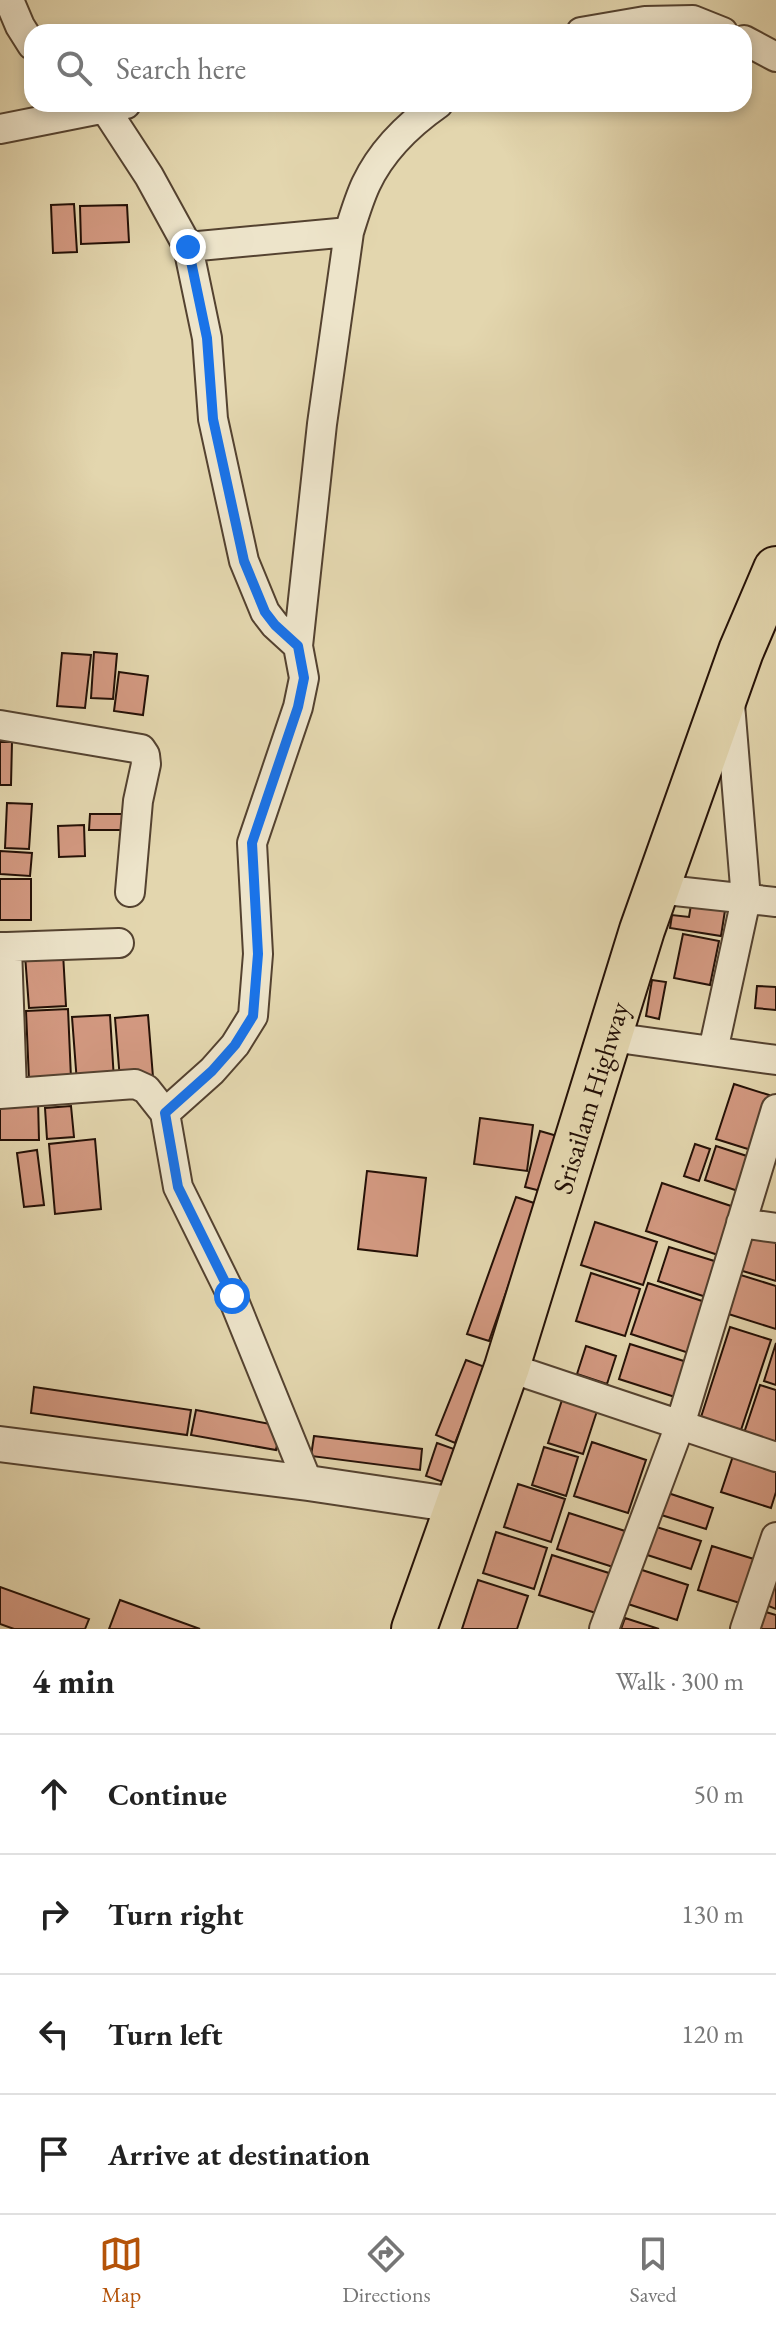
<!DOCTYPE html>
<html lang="en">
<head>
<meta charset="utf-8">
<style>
  :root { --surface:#fff; --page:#f2f2f2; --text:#222; --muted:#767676; --line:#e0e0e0; --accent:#b45309 }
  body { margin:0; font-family:"EB Garamond",serif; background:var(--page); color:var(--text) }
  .stop { position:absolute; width:24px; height:24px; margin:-18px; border:6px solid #1a73e8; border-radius:50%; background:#fff }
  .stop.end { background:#1a73e8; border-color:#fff; box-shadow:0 2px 8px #0008 }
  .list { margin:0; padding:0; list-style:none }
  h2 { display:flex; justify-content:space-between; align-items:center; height:104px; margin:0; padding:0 32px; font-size:34px }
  h2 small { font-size:26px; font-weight:400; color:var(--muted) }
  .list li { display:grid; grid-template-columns:52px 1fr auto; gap:24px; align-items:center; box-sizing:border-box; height:120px; padding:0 32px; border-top:2px solid var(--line) }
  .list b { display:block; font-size:30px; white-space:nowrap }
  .list em { font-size:26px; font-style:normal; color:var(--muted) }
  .icon { flex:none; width:44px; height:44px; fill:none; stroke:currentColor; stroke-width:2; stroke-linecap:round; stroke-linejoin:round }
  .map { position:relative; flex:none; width:776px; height:1629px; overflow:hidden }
  .search { position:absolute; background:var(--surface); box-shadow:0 4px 12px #0003; left:24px; right:24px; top:24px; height:88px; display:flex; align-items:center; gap:20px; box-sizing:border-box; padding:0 28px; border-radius:24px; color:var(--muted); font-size:30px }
  .sheet { height:584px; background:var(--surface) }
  nav { display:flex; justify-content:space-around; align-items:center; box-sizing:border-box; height:112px; border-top:2px solid var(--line); background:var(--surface); font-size:22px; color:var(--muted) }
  nav a { display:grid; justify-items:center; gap:4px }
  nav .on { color:var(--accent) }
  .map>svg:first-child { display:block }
  .building { fill:#d39981; stroke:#241006; stroke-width:2 }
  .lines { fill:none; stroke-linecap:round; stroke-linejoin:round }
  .minor-casing { stroke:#544230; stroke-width:32 }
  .tertiary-casing { stroke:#544230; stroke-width:38 }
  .trunk-casing { stroke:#241006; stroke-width:48 }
  .minor { stroke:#ede4ca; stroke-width:28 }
  .tertiary { stroke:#ede4ca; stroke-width:34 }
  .trunk { stroke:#e3d6ae; stroke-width:44 }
  .route { stroke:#1a73e8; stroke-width:10 }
  .labels { text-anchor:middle; stroke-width:7; stroke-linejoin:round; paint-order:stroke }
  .street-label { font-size:28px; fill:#241006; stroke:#ede4ca }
</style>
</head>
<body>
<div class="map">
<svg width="776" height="1629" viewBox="0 0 776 1629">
  <rect width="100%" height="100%" fill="#e3d6ae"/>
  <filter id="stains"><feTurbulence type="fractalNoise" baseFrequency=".0025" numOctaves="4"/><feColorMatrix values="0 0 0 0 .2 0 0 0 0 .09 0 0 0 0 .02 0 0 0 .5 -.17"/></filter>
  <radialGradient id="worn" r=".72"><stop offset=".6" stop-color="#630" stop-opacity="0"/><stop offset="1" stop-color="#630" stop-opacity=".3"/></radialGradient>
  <path class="building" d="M74 204 77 252 53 253 51 205Z
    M127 205 129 242 81 244 80 206Z
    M94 652 117 654 113 699 91 698Z
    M62 653 91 655 85 708 57 706Z
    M119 672 148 676 143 715 114 711Z
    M0 742H12L11 785H0Z
    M7 803 32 804 29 849 5 848Z
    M90 814H132V830H89Z
    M84 825 85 856 59 857 58 826Z
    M0 851 32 853 30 876 0 874Z
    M0 879H31V920H0Z
    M692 899 726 904 721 936 670 928 672 915 689 917Z
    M683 934 719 941 710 985 674 978Z
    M63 953 66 1006 29 1008 25 955Z
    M652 980 666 982 659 1019 646 1016Z
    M757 986 776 987V1010L755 1008Z
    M68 1009 71 1078 29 1080 26 1011Z
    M110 1015 114 1080 77 1083 72 1017Z
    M148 1015 153 1077 120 1080 115 1018Z
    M734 1084 769 1095 751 1150 716 1139Z
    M38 1100 39 1140H0V1101Z
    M71 1106 74 1137 47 1139 45 1108Z
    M480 1118 533 1125 527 1171 474 1164Z
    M540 1131 564 1138 549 1193 525 1187Z
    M95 1139 101 1209 55 1214 49 1144Z
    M695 1144 710 1149 699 1181 684 1176Z
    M716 1146 753 1158 741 1192 705 1180Z
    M37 1150 44 1205 24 1207 17 1153Z
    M367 1171 426 1178 417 1256 358 1249Z
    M662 1183 737 1208 721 1256 646 1231Z
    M516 1197 537 1204 489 1341 467 1334Z
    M595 1222 657 1242 643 1285 581 1265Z
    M748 1230 776 1239V1281L736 1269Z
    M669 1247 724 1264 712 1299 658 1281Z
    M731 1272 776 1286V1329L719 1311Z
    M591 1273 640 1289 625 1336 576 1321Z
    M648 1283 708 1303 692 1354 631 1334Z
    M730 1327 771 1340 741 1430 701 1417Z
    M776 1343V1385L764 1381Z
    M630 1344 690 1363 678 1398 619 1379Z
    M586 1346 616 1356 607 1384 577 1374Z
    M466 1360 485 1367 455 1443 436 1435Z
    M760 1385 776 1390V1444L744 1433Z
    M34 1387 191 1410 187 1435 31 1413Z
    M563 1397 598 1408 583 1454 548 1443Z
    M196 1410 281 1426 276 1450 191 1435Z
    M314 1436 422 1449 420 1470 311 1456Z
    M592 1442 646 1460 628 1513 574 1496Z
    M437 1443 454 1449 443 1482 426 1476Z
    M544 1447 578 1457 566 1496 532 1485Z
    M733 1456 776 1470V1492L771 1508 721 1492Z
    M518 1484 565 1499 551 1542 504 1527Z
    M662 1491 713 1508 706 1529 655 1513Z
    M569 1513 625 1531 613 1567 557 1549Z
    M647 1524 701 1541 691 1569 638 1552Z
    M496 1532 547 1548 534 1589 483 1573Z
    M712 1546 757 1560 743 1604 698 1590Z
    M552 1555 612 1574 599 1614 539 1595Z
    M639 1569 688 1585 677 1620 628 1604Z
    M776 1577V1609L766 1605Z
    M478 1580 528 1596 517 1629H462Z
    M0 1587 89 1619 85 1629H14L0 1624Z
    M120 1600 200 1629H109Z
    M759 1610 776 1615V1629H752Z
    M625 1618 659 1629H621Z"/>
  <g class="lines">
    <defs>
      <path id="minor" d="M9 0 20 26 32 45
        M581 32 645 21 693 20 723 32
        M744 40 776 57
        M99 104 104 107 149 176 188 247 207 338 213 419 244 561 265 612 275 625 298 646 304 678 298 707 252 843 258 954 253 1016 235 1045 212 1071 165 1113
        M0 129 126 104
        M188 247 349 232C354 216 359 199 366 184 382 150 408 125 438 104
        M298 646 322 424 349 232
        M0 725 141 749 145 755 146 764 138 801 130 892
        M657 889 776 902
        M0 947H7L12 1092
        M7 947 119 943
        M611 1037 776 1060
        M713 1051 746 899 730 704
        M0 1094 135 1084 146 1089 165 1113 178 1187 232 1296 308 1483
        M741 1223 776 1228
        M507 1367 776 1457
        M604 1629 680 1425 776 1109
        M745 1629 776 1537"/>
      <path id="tertiary" d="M0 1444 308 1483 456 1505"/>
      <g id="trunk">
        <path id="s1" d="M414 1629 507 1367 642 930 741 651 776 569"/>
      </g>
    </defs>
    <use href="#minor" class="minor-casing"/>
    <use href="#tertiary" class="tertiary-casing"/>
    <use href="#trunk" class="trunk-casing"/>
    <use href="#minor" class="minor"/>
    <use href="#tertiary" class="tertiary"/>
    <use href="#trunk" class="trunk"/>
  </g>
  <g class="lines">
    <path class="route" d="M188 247 207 338 213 419 244 561 265 612 275 625 298 646 304 678 298 707 252 843 258 954 253 1016 235 1045 212 1071 165 1113 178 1187 232 1296"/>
  </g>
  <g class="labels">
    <g class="street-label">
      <text dy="10" stroke="none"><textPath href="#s1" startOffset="560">Srisailam Highway</textPath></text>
    </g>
  </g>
  <rect width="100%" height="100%" filter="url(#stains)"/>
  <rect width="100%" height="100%" fill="url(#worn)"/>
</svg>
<div class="stop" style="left:232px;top:1296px"></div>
<div class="stop end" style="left:188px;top:247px"></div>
<div class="search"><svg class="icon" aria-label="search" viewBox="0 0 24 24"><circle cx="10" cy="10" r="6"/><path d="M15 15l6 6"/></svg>Search here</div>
</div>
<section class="sheet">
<h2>4 min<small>Walk · 300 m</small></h2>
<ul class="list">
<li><svg class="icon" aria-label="ahead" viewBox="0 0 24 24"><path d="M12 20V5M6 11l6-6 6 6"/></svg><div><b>Continue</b></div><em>50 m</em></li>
<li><svg class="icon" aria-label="right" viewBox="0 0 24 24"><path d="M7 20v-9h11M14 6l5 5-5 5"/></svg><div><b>Turn right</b></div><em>130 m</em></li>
<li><svg class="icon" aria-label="left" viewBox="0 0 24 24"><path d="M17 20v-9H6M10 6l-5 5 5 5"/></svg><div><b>Turn left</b></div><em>120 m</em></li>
<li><svg class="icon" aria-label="arrive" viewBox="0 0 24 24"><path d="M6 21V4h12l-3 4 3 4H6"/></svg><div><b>Arrive at destination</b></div></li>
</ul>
</section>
<nav>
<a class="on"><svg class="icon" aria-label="map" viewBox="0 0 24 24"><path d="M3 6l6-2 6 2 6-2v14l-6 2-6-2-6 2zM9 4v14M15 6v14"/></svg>Map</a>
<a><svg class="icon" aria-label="directions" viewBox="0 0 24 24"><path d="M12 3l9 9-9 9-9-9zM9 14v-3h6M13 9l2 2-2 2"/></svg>Directions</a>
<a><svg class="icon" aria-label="saved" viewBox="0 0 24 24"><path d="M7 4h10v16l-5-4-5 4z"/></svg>Saved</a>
</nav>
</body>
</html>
